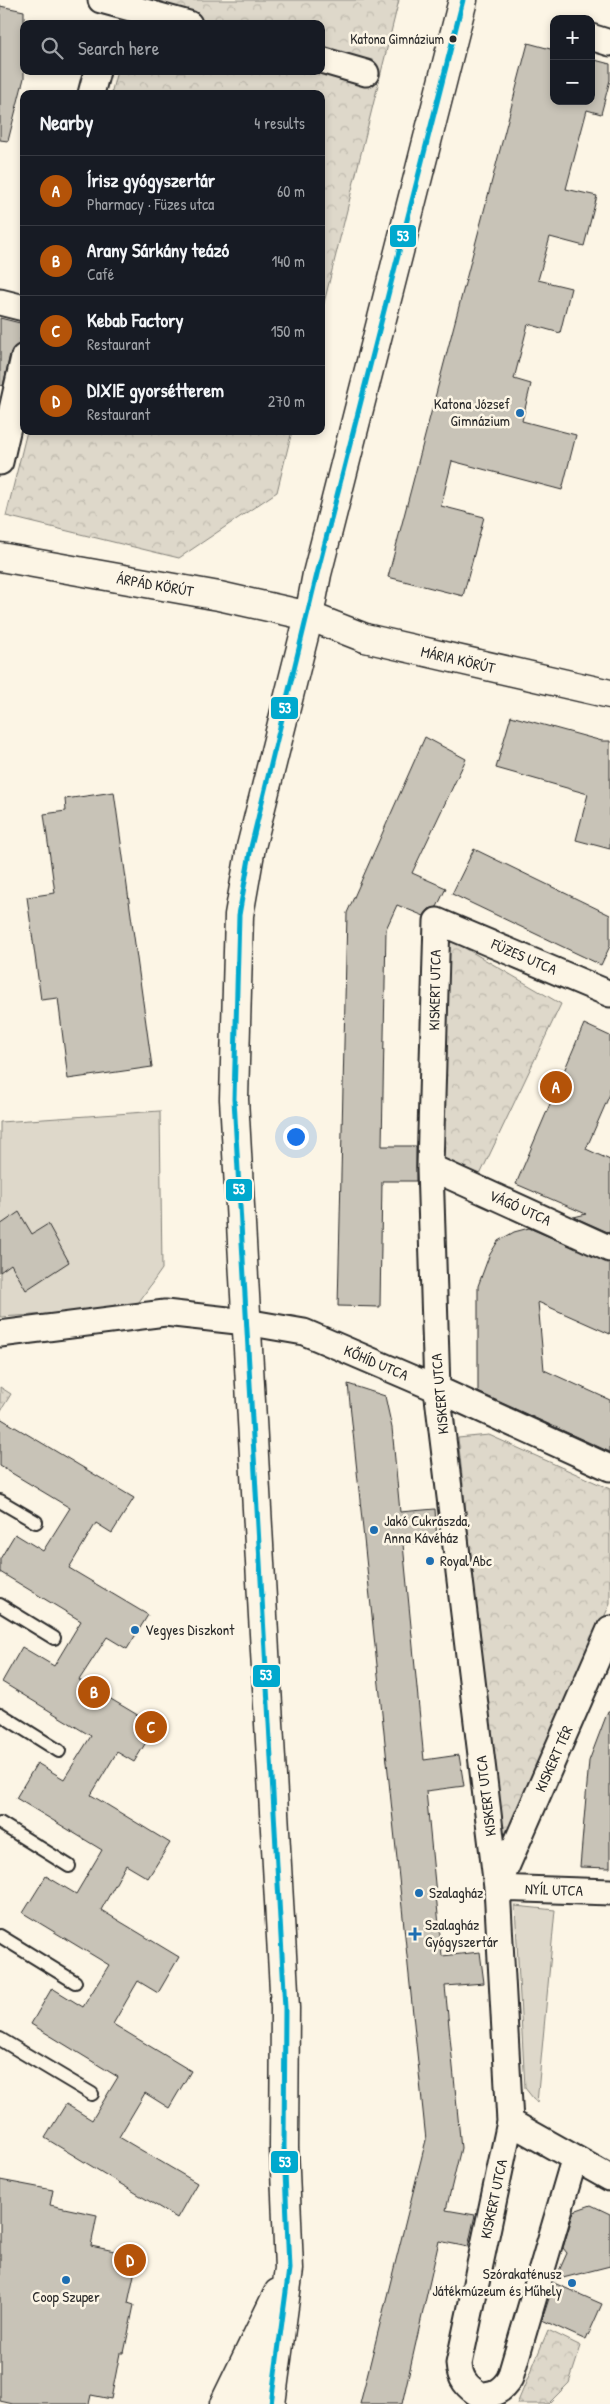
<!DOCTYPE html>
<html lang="en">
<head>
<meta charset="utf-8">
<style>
  :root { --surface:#171b24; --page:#242831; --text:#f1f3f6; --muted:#9ea1a6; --line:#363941; --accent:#b45309 }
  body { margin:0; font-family:"Patrick Hand",sans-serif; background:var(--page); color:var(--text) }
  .controls { position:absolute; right:15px; top:15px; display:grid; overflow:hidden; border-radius:10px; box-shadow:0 2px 8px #0003 }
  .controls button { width:45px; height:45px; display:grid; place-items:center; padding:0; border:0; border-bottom:1px solid var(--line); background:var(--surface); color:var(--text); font:25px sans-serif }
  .you { position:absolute; left:295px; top:1136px; width:18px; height:18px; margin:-12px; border:4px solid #fff; border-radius:50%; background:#1a73e8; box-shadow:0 0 0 8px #1a73e833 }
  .badge { display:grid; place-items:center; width:32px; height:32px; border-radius:50%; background:var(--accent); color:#fff; font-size:16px; font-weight:700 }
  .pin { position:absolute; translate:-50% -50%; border:2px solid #fff; box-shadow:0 1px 5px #0006 }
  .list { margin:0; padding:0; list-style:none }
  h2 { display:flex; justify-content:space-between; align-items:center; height:65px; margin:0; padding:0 20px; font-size:21px }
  h2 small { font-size:16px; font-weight:400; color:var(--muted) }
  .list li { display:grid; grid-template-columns:32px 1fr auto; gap:15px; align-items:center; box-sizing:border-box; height:70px; padding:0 20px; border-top:1px solid var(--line) }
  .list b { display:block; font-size:19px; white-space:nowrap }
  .list p { margin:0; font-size:16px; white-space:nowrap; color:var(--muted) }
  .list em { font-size:16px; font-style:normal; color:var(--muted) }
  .icon { flex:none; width:28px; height:28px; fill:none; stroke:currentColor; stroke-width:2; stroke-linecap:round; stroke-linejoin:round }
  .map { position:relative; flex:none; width:610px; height:2404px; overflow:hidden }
  .search { position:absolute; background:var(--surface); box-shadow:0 2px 8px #0003; left:20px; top:20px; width:305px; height:55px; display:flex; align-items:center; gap:12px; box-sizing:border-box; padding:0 18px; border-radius:10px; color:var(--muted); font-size:19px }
  .panel { position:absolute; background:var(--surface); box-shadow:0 2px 8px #0003; left:20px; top:90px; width:305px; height:345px; border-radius:10px }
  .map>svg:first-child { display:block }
  .grass { fill:#ded8ca; stroke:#84827a }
  .park { fill:url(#park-crowns); stroke:#84827a }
  .garden { fill:url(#garden-dots); stroke:#84827a }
  .building { fill:#c8c3b7; stroke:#2b2b2b }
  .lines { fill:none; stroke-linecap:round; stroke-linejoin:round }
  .lane-casing { stroke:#2b2b2b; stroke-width:16 }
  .street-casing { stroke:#2b2b2b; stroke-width:29 }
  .secondary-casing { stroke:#2b2b2b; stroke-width:31 }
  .primary-casing { stroke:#2b2b2b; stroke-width:31 }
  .lane { stroke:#fcf5e5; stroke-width:12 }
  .street { stroke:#fcf5e5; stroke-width:25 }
  .secondary { stroke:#fcf5e5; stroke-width:28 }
  .primary { stroke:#fcf5e5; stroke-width:28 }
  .bus-1-casing { stroke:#fcf5e5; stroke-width:9 }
  .bus-1 { stroke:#00a9ce; stroke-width:5 }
  .bus-dot { fill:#2b2b2b; stroke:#fcf5e5; stroke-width:2 }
  .poi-dot { fill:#1f6fb2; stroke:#fcf5e5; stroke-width:2 }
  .labels { text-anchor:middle; stroke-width:5; stroke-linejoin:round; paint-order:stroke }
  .bus-label { font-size:14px; fill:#2b2b2b; stroke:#fcf5e5; text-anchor:end }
  .poi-label { font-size:15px; fill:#2b2b2b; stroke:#fcf5e5; text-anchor:start }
  .street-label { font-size:15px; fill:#2b2b2b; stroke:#fcf5e5 }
  .line-badge { stroke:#fcf5e5; stroke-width:2 }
  .badge-label { font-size:14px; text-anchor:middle; font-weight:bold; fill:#fff }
</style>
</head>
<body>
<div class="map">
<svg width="610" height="2404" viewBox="0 0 610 2404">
  <defs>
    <pattern id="park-crowns" width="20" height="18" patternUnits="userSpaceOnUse" patternTransform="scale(1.25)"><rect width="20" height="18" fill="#ded8ca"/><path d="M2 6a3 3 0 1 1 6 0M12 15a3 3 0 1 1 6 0" fill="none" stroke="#bfbaae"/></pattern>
    <pattern id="garden-dots" width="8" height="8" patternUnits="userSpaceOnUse" patternTransform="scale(1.25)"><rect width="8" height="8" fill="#ded8ca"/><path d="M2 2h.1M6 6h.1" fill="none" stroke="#bfbaae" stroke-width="1.8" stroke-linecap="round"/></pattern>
  </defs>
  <rect width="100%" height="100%" fill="#fcf5e5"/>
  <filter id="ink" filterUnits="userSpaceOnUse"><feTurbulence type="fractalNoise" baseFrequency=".02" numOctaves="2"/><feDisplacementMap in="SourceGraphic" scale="10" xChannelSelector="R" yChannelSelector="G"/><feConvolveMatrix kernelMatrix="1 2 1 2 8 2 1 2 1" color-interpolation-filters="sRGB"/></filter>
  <g filter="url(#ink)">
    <path class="grass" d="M160 1111 162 1269 134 1309 0 1317V1122Z
      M515 1906 555 1910 537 2103 525 2088Z"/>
    <path class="park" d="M134 0H399L321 315V94H111L117 71H321V24H129Z
      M27 431H292L277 492 179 558 6 516Z
      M446 937 561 1004 479 1177 442 1160Z
      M489 1435 610 1489V1604L502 1845 458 1438Z
      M548 2330 581 2346 569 2383 548 2404H517Z"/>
    <path class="garden" d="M0 1387 11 1394 0 1412Z"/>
    <path class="building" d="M0 6 24 11V78L8 141 0 140Z
      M528 43 554 50V101H591V59L610 64V80L601 114 587 110 566 189 597 196 584 246 550 237 538 280 571 288 560 333 528 324 514 379 531 384 522 421 576 435 562 490 452 461 441 506 484 517 463 596 388 577Z
      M0 318 24 324 19 344 10 354 3 386 0 385Z
      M511 716 602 741H610V849L576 840 588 794 496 768Z
      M425 737 466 759 412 873 446 888 437 907 429 909 424 916 397 905 386 929 382 1146H416V1181H382L380 1307 338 1306 347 913Z
      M114 792 152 1067 68 1079 58 998 41 1000 27 897 55 893 44 814 66 811 65 799Z
      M474 849 610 915V946L601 965 452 894Z
      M584 1024 610 1036V1094L586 1149 610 1160V1233L574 1217 586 1214 516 1184Z
      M19 1212 32 1234 48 1224 69 1262 26 1290 11 1264 0 1272V1225Z
      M529 1228 610 1263V1334L538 1302 544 1370 610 1400V1452L478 1392V1286L489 1256 498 1241 514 1232Z
      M348 1384 385 1396 392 1428 400 1512 435 1509 437 1541 403 1544 424 1760 459 1755 464 1786 426 1791 442 1956 480 1952 484 1983 445 1986 461 2148 446 2210 475 2215 468 2247 439 2241 402 2404H360L426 2140Z
      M0 1418 134 1498 112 1533 96 1523 69 1568 148 1615 127 1649 107 1637 79 1680 156 1726 134 1762 117 1752 91 1795 170 1843 148 1878 126 1865 101 1910 179 1957 158 1993 138 1981 113 2024 191 2071 169 2108 145 2093 119 2137 197 2183 177 2218 45 2138 66 2104 92 2120 118 2077 31 2024 52 1988 83 2007 109 1965 23 1913 46 1876 76 1894 102 1850 16 1798 37 1763 64 1779 91 1736 2 1682 22 1647 54 1666 81 1621 0 1572V1559L15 1534 43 1551 70 1508 0 1466Z
      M608 1711H610V1868L580 1867 589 1761Z
      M0 2180 53 2190 50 2205 97 2215 91 2246 138 2256 128 2303 134 2305 124 2353H120L111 2399 91 2395 89 2404H13L0 2401Z
      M591 2205 610 2214V2266L555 2280 567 2253 563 2248 574 2211Z
      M554 2283 602 2304 586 2340 542 2320Z"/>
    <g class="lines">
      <defs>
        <path id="lane" d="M0 1501 36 1522
          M0 1605 54 1638
          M0 1714 59 1751
          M0 1823 69 1866
          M0 1936 75 1982
          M0 2039 92 2094"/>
        <path id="street" d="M101 0 189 24
          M591 37 610 43
          M321 60 366 73
          M91 94 97 71
          M0 302 24 308
          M0 462 24 357
          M430 1167 610 1249
          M0 1334 165 1313 246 1322 304 1332 437 1389 610 1468
          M497 1888 610 1629
          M497 1888 610 1892
          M510 2122 610 2178
          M574 2160 510 2378C502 2391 494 2395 480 2395 467 2387 460 2379 459 2364L510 2122 497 1888 437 1389 430 1167 437 921 610 994"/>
        <path id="secondary" d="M224 2404 278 2293
          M247 2404 261 2359
          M271 2404 289 2269 284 2147 285 2008 234 1099 239 915 251 847 309 616"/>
        <path id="primary" d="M0 557 219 596 309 616 365 638 610 694
          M309 616 317 574 463 0"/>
      </defs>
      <use href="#lane" class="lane-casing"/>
      <use href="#street" class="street-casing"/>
      <use href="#secondary" class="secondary-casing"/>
      <use href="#primary" class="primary-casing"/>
      <use href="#lane" class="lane"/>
      <use href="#street" class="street"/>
      <use href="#secondary" class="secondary"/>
      <use href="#primary" class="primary"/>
      <defs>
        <path id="bus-1" d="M271 2404 289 2269 284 2147 285 2008 234 1099 239 915 251 847 317 574 463 0"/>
      </defs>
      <use href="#bus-1" class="bus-1-casing"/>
      <use href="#bus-1" class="bus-1"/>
    </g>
  </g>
  <circle class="bus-dot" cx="453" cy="39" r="4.5"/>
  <g class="poi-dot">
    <circle cx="520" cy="413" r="5"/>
    <circle cx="374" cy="1530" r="5"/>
    <circle cx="430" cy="1561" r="5"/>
    <circle cx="135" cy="1630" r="5"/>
    <circle cx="419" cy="1893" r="5"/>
    <path d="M412.5 1926.5h5v5h5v5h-5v5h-5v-5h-5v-5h5z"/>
    <circle cx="66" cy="2280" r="5"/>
    <circle cx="572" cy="2283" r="5"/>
  </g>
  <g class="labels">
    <g class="bus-label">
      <text x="444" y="44">Katona Gimnázium</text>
    </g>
    <g class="poi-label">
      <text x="510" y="409" text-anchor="end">Katona József<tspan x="510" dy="17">Gimnázium</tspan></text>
      <text x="384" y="1526">Jakó Cukrászda,<tspan x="384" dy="17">Anna Kávéház</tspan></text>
      <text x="440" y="1566">Royal Abc</text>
      <text x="145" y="1635">Vegyes Diszkont</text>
      <text x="429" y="1898">Szalagház</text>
      <text x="425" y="1930">Szalagház<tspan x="425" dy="17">Gyógyszertár</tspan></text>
      <text x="562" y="2279" text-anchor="end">Szórakaténusz<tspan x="562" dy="17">Játékmúzeum és Műhely</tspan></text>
      <text x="66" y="2302" text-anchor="middle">Coop Szuper</text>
    </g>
    <g class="street-label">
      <text transform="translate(155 585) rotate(10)" y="5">ÁRPÁD KÖRÚT</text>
      <text transform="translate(458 660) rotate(13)" y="5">MÁRIA KÖRÚT</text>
      <text transform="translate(524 957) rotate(23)" y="5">FÜZES UTCA</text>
      <text transform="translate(435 990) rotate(-89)" y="5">KISKERT UTCA</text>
      <text transform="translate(520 1208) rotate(24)" y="5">VÁGÓ UTCA</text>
      <text transform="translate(376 1363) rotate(23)" y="5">KŐHÍD UTCA</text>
      <text transform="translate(440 1394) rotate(-95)" y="5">KISKERT UTCA</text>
      <text transform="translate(554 1759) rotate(-66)" y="5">KISKERT TÉR</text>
      <text transform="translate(486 1796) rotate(-97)" y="5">KISKERT UTCA</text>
      <text transform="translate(554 1890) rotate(2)" y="5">NYÍL UTCA</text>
      <text transform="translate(494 2199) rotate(-78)" y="5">KISKERT UTCA</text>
    </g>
  </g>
  <g class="line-badge">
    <rect x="389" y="224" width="28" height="24" rx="5" fill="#00a9ce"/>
    <rect x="270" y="696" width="29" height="24" rx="5" fill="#00a9ce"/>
    <rect x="225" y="1178" width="28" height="24" rx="5" fill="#00a9ce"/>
    <rect x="252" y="1664" width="29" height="24" rx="5" fill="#00a9ce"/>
    <rect x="270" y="2150" width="29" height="24" rx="5" fill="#00a9ce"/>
  </g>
  <g class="badge-label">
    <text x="403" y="241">53</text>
    <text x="285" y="713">53</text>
    <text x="239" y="1194">53</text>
    <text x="266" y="1680">53</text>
    <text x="285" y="2167">53</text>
  </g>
</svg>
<div class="controls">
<button>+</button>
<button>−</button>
</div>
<div class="you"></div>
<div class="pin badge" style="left:556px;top:1087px">A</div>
<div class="pin badge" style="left:94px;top:1692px">B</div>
<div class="pin badge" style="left:151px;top:1727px">C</div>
<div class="pin badge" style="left:130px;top:2260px">D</div>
<div class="search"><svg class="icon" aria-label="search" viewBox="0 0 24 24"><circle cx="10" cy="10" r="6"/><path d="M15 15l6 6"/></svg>Search here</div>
<section class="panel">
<h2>Nearby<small>4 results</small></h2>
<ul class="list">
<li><span class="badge">A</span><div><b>Írisz gyógyszertár</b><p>Pharmacy · Füzes utca</p></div><em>60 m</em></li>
<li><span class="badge">B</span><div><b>Arany Sárkány teázó</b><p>Café</p></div><em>140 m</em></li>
<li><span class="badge">C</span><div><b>Kebab Factory</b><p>Restaurant</p></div><em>150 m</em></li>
<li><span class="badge">D</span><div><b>DIXIE gyorsétterem</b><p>Restaurant</p></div><em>270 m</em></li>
</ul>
</section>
</div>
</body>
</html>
